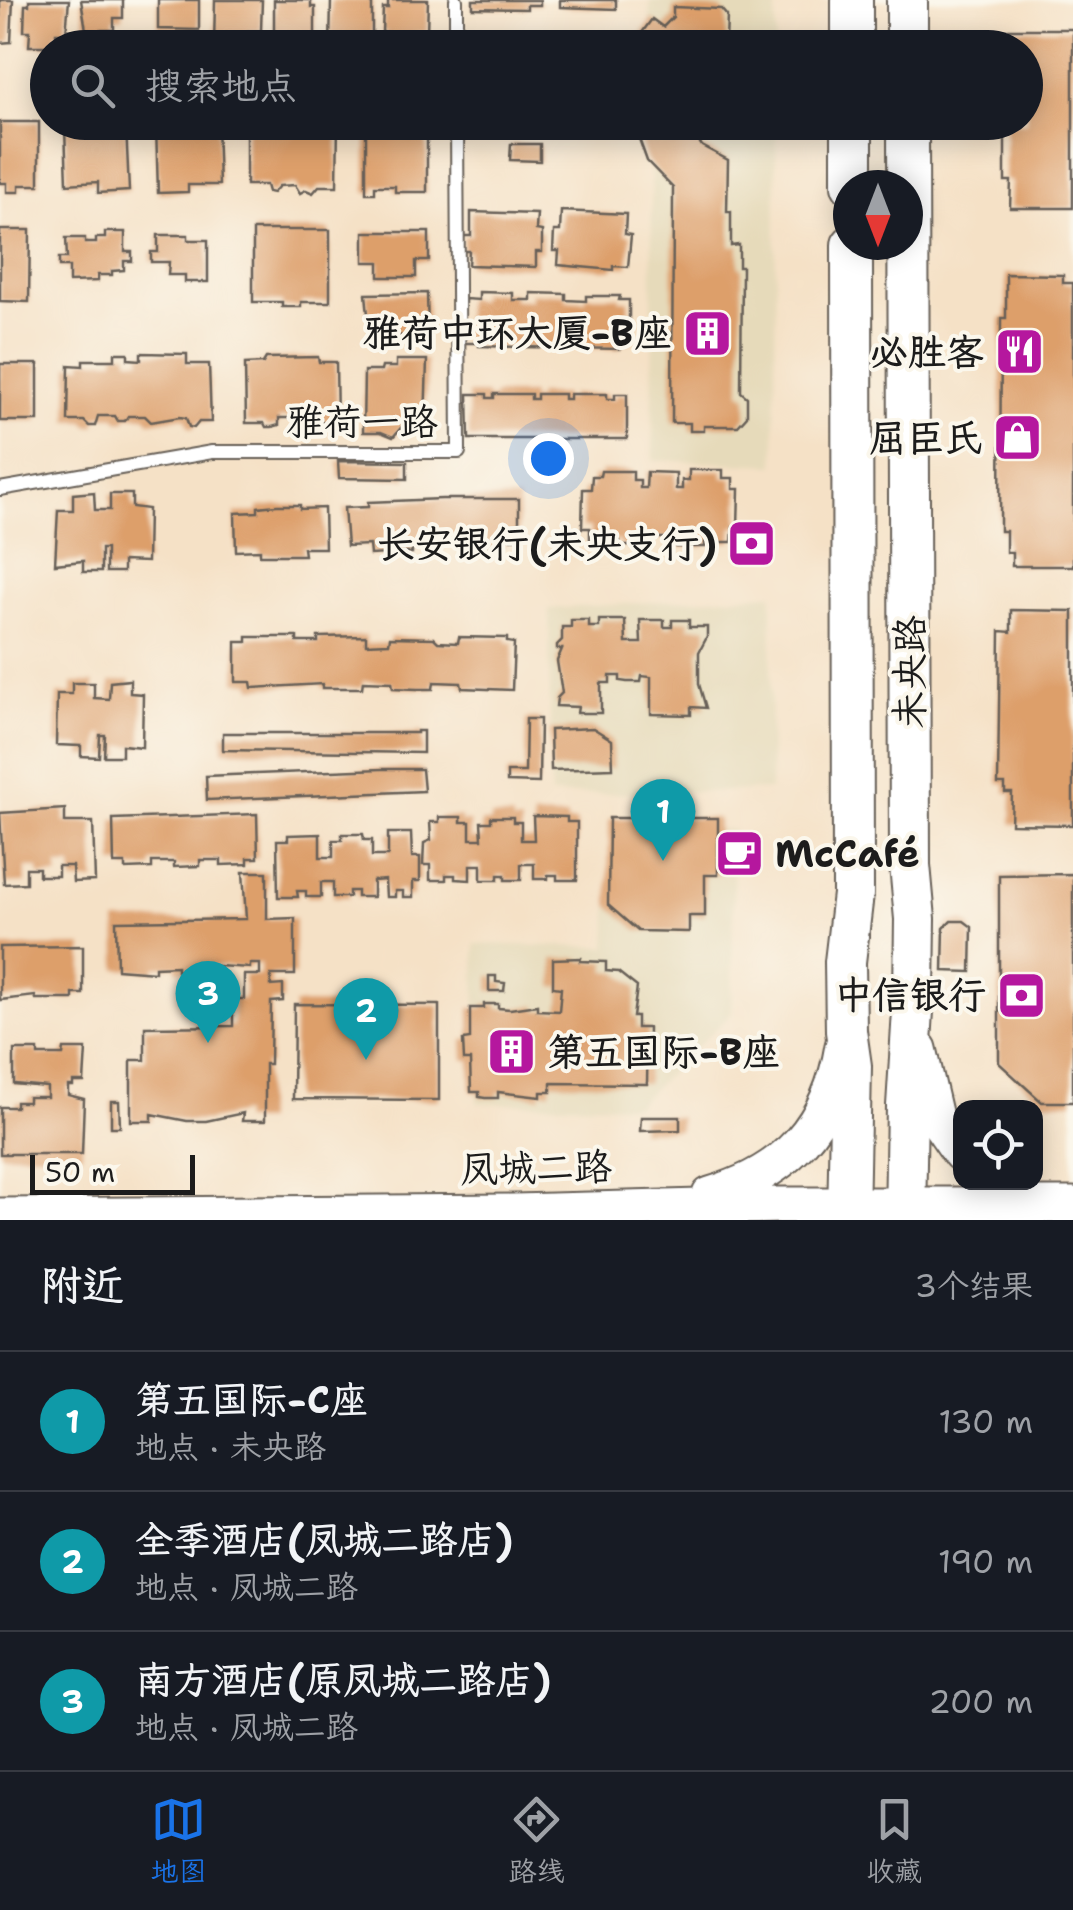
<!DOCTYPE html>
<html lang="zh">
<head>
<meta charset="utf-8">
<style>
  :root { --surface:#171b24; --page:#20242c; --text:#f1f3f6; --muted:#9ea1a6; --line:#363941; --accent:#1a73e8 }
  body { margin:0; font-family:"Shantell Sans","LXGW WenKai TC",sans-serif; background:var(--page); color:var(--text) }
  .controls { position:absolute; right:30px; bottom:30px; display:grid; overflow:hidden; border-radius:20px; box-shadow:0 5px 25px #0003 }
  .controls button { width:90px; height:90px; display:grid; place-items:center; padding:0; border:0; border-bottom:2px solid var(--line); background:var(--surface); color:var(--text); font:50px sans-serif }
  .compass { position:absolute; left:833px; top:170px; width:90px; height:90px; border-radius:50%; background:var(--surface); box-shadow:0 5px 25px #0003; rotate:180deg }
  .scale { position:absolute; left:30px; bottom:25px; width:165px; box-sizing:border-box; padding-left:10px; border:5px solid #1c1c1c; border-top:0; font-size:28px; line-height:35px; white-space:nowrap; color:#1c1c1c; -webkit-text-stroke:8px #fbf7ec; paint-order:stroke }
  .you { position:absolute; left:548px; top:458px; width:35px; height:35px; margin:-25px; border:8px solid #fff; border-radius:50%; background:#1a73e8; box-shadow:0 0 0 15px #1a73e833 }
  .badge { display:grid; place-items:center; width:65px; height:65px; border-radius:50%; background:var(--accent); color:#fff; font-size:32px; font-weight:700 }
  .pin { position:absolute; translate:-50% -82px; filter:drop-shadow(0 2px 5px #0008) }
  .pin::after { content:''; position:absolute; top:52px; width:35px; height:30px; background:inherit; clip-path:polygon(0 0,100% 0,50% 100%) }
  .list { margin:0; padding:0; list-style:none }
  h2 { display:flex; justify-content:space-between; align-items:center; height:130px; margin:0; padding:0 40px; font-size:42px }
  h2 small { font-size:32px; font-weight:400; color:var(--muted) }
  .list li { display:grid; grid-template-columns:65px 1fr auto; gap:30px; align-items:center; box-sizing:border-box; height:140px; padding:0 40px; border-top:2px solid var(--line) }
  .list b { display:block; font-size:38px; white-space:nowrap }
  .list p { margin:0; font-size:32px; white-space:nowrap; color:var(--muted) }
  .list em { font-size:32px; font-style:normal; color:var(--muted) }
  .icon { flex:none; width:55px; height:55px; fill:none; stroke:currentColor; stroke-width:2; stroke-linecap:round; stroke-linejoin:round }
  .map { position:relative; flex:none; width:1073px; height:1220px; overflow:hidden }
  .search { position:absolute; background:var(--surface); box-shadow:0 5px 25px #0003; left:30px; right:30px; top:30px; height:110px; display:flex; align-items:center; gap:25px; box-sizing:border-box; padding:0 35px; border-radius:55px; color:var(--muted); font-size:38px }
  .sheet { height:550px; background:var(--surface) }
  nav { display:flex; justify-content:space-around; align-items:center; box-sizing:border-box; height:140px; border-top:2px solid var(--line); background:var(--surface); font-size:28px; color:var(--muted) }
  nav a { display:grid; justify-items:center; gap:5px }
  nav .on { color:var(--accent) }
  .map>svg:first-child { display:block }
  .built { fill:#e6daba }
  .building { fill:#dd9f6a }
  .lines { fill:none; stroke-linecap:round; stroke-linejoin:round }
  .service-casing { stroke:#686158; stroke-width:16 }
  .secondary-casing { stroke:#686158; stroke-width:39 }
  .primary-casing { stroke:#686158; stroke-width:44 }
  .service { stroke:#fff; stroke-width:12 }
  .secondary { stroke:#fff; stroke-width:35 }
  .primary { stroke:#fff; stroke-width:40 }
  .labels { text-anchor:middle; stroke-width:8; stroke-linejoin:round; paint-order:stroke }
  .poi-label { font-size:38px; font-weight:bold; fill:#1c1c1c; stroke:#fbf7ec; text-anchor:end }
  .street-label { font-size:38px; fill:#1c1c1c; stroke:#fbf7ec }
</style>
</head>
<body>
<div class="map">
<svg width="1073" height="1220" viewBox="0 0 1073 1220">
  <rect width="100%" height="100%" fill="#fbf7ec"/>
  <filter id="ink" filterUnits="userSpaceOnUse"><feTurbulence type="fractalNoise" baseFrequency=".01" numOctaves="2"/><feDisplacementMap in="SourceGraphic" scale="20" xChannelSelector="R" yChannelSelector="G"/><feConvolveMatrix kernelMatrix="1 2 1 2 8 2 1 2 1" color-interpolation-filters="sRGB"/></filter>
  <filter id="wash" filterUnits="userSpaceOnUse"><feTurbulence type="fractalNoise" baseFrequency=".0048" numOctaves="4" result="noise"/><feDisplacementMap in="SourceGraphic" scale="40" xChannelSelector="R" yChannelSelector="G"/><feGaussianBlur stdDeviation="2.25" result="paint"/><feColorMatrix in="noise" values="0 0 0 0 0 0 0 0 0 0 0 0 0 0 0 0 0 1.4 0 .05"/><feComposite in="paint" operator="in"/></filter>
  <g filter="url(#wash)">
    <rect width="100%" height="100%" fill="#f5e1c6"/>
    <path class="built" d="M650 0H776V47H650Z
      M651 123H776L775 465 653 460Z
      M772 594 770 790 551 795 549 609Z
      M611 825 734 830 732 1013 636 1105 477 1103 475 944 607 947Z"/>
    <g id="blocks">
      <path class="building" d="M0 0H13L11 42 0 43Z
        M29 0H69L66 33H56V46H29L30 31H24L25 5H29Z
        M81 0H123V18H114V30H86Z
        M158 0H199V30L158 29Z
        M215 0H262L261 31H248V47L214 46Z
        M274 0H311V7H315V41H304L303 48H274Z
        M331 0H372V40H367V48H330Z
        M388 0H428L427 33H417V47L386 46 387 32H382L383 8H388Z
        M473 0H540V5H527V9L473 8Z
        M560 0H616V9L560 7Z
        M673 7 721 9 727 16 726 42 717 48H649L638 38 652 19 663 27 673 17Z
        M1009 29H1073V208H1010L1011 181H1005V122H1026V48H1009Z
        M0 122H39V185H19V192H7V183H0Z
        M246 122H338L337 186H319L313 193 306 190 300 193 295 185 279 186 273 193 268 192 266 185H246Z
        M633 122H686L702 146 728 160 727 212H731V246L739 245V267H742L741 392 747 397V416L738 426H704V431H690V423H672L673 188 647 161Z
        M217 124 219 185H188V192L158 193 156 126Z
        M126 125 129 191 98 193V182L67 184 65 128Z
        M366 125H427V192H395V186H375V193H366Z
        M511 144H540V161L510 160Z
        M561 211 626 214 625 234 631 235 628 267 613 266V270L558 265 559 251H553L554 231H560Z
        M471 212 537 214 536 230 542 231V252H536V267L468 265 469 251H463L464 236H471Z
        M0 230H30L29 302 0 301Z
        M253 230H330V302H301V307H282V302H253Z
        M105 232H125V252H132V261H124V270L112 271V275H98V281L69 282V267H59V258H67L66 238H85V243H96V238H105Z
        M364 232H429V261H416V277H379V262H364Z
        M158 235H188V240H208V282H185V275H168L169 262H151V252H158Z
        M1006 274 1063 275V283H1073V566H1012V552H1006V531H1000L1001 318H1006Z
        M479 292 513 293V300H531V293L566 294V300L586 301V296H620L619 300H629V343H620V349L479 346V343H464L465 299 479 300Z
        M427 293 428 333H416V336L370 335 366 294Z
        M115 353H128V359L141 360V353L187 354V364H209L211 422H199L194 428 189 427 186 418 180 417 151 422 145 416H128L125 421H118L115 416H98L95 426H89L84 421H68L69 365 83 366V360H115Z
        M318 357 319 362H336L337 421 317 422 314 428H295V418H279V425L272 427H266L264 423H246L245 364 263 363 266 358Z
        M396 360H427L425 423H405L393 437 381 432H363L364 371H381L382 367H396Z
        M0 364H38V421H0Z
        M468 394H487V398H494V394H531V399H537V394H564V399H570V394H607V399H615V394H627V439H469Z
        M338 461 407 462V479L339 478Z
        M689 470H723V478H733V489H739L738 527H733L732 542H705V547H676L675 538H650V546H620V541H590V528H582L583 489H591L592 476H600L601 471H633V480H640V488H646L647 472 676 473V489H682V480H689Z
        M94 492 95 510H110V494H132V507L148 509 147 562 123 561V572H106V549H101V572H83V561L55 564 58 510H73V494Z
        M442 499H519V538L505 539V547L463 549V544L412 546V553H406L370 555 369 545 347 546 344 508 368 507V502Z
        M277 505H300V509L324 508 325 548H303L304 555H260V550L236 551 235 513 258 512V507Z
        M1011 610 1073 611V825L1011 824 1012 793H1005V784H998L1000 631 1011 632Z
        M571 620H589V627H599V620H625L626 643H641L640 620H664V627H672V620H689V627H707V637L699 652V684L706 708 691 707V715L651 714V677L642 676 641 682H627L620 681V676H610V683H601V713H577L578 707 556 706 557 698 562 693 557 661 562 649H557V645L562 640V627H571Z
        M366 636V644L389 643 390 637 434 638 438 642 458 643 459 637 507 638V642L514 643 512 690 462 688 461 683 434 682 433 689H417L393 688 392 682 363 681 362 688H322V684L252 688 251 682H236V642H247V637H297V642H318V637Z
        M130 680V693L143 694 142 747 122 745V756H104L105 735H100L99 757 81 756V746L56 745 57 694H72V683H94V698L109 699 110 682Z
        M526 719H540L539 783 507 782V772H525Z
        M593 728 612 740 613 768 551 770 550 730Z
        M417 731H423V753L223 750V733H417Z
        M382 769H422L424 791 207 800 206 776Z
        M65 809V822H93L95 881 73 882 72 866H58V876H39V868H26V883L4 884 0 813Z
        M257 814 258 858H248V864L221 865V860H200V866L174 867V862H152V868L125 869V864H114L113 819Z
        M533 816 567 817V822H577V880H557V875H548V879H534V864H521V880H505V875H498V880H481V865H470V880L455 879V875H446V880H430V865H423L424 843 431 840 430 822H439V817H461V822H470V839H482L481 822H491V817H513V822H521V840H534Z
        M609 818H718V875H705V916H689V932L638 931 608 905Z
        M388 833H411L412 857H420V881H413V897H403V891H395V897H386L385 880 373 881V897H357V891H349V897H333V882H321V897H306V891H297L298 897H278L277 840H288V835L320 834V857H333V840H342V834H363L364 840H372V856H388Z
        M243 872H267V919L295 918V975H271V986L283 985V1001L271 1002 270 1064H265V1121H242L243 1113 206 1121H187L152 1114V1121H131V1060H145V1027L233 1026V999H244V975H260V964H250V968L202 965V970L177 971V966L155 967V972L117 969 116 921 246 919Z
        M1073 874V1102H1042L999 1063V875Z
        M951 921H964L972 927 971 972 943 971 944 928Z
        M83 946V994H73V999H36L35 996 0 1000V947Z
        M581 958 580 961 606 962V971L618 972 637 987 633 1017H637V1028H648L647 1084 551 1083V1092H541V1097L498 1092V1098H485L479 1097V1092H471L470 1060H464L463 1040 470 1039V1008H484V1004H498V1008L510 1009 537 1005V1010L559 1011 561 988 553 987V959Z
        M489 976H496V982L505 983 504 991H489Z
        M294 1004 439 1005V1100L293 1099Z
        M64 1049H86L84 1082H73V1086H68V1095L84 1099 82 1154H0V1107H16V1102H28V1097H47V1087L14 1084V1050H38V1055H63Z
        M111 1101H119L120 1127H111Z
        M641 1117H680V1130L640 1131Z"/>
    </g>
  </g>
  <g filter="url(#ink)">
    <use href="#blocks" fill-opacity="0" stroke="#686158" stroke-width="2.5"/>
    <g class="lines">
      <defs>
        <path id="service" d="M456 0V48
          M0 489 212 452H459L457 122"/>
        <path id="secondary" d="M919 1049 935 1117 960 1153
          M710 1195C786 1173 830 1126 843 1046
          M0 1216 515 1212 779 1205H1073"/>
        <path id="primary" d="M907 0V48
          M852 48V0
          M852 185V122
          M848 1220 851 1066 846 1031 845 962 853 894 852 245
          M905 1220 907 1106 914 995 915 919 910 865 908 122"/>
      </defs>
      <use href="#service" class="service-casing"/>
      <use href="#secondary" class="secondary-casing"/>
      <use href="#primary" class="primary-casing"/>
      <use href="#service" class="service"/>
      <use href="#secondary" class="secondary"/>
      <use href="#primary" class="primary"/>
    </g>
  </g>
  <defs>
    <symbol id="building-square" viewBox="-11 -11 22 22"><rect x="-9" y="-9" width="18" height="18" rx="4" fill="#b5179e" stroke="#fbf7ec"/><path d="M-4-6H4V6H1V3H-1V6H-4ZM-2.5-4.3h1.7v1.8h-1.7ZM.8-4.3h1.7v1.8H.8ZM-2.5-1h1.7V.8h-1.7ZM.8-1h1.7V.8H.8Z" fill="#fff"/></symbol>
    <symbol id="restaurant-square" viewBox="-11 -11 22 22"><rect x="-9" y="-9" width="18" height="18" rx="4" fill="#b5179e" stroke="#fbf7ec"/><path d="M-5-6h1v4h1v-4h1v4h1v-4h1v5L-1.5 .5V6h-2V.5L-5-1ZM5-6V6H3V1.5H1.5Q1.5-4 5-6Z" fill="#fff"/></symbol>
    <symbol id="shop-square" viewBox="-11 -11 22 22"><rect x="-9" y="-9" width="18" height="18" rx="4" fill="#b5179e" stroke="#fbf7ec"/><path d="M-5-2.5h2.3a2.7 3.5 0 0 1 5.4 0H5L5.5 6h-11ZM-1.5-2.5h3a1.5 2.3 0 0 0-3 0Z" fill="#fff"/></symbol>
    <symbol id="bank-square" viewBox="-11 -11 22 22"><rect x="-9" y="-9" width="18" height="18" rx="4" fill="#b5179e" stroke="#fbf7ec"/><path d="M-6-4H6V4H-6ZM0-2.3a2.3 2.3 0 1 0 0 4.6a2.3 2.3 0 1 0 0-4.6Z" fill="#fff"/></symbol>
    <symbol id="cafe-square" viewBox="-11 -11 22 22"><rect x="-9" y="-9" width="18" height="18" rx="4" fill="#b5179e" stroke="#fbf7ec"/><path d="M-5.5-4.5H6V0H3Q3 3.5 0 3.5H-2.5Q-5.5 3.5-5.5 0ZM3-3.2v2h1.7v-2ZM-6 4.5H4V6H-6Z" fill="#fff"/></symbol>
  </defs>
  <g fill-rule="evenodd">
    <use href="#building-square" x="680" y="306" width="55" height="55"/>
    <use href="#restaurant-square" x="992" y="324" width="55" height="55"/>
    <use href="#shop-square" x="990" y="410" width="55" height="55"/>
    <use href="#bank-square" x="724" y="516" width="55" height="55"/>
    <use href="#cafe-square" x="712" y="826" width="55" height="55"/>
    <use href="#bank-square" x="994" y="968" width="55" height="55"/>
    <use href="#building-square" x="484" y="1024" width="55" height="55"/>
  </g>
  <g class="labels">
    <g class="poi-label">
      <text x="672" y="346">雅荷中环大厦-B座</text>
      <text x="984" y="365">必胜客</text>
      <text x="983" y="451">屈臣氏</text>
      <text x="717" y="557">长安银行(未央支行)</text>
      <text x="775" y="867" text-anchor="start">McCafé</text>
      <text x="986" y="1008">中信银行</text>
      <text x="547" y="1065" text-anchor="start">第五国际-B座</text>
    </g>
    <g class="street-label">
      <text x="362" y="435">雅荷一路</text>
      <text transform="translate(910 672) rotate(-90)" y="13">未央路</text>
      <text transform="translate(536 1168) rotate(-1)" y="13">凤城二路</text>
    </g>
  </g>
</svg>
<div class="controls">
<button><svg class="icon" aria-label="locate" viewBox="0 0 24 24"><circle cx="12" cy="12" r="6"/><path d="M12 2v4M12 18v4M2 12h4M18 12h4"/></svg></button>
</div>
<svg class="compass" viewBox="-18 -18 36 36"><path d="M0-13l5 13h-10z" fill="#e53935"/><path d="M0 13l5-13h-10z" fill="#9ea1a6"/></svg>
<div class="scale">50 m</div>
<div class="you"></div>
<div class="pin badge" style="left:663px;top:861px;background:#0f9aa8">1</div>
<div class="pin badge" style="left:366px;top:1060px;background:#0f9aa8">2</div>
<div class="pin badge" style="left:208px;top:1043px;background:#0f9aa8">3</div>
<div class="search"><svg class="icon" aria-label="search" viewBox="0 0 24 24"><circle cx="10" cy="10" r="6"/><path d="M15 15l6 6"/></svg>搜索地点</div>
</div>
<section class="sheet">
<h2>附近<small>3个结果</small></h2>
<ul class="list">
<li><span class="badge" style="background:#0f9aa8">1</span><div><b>第五国际-C座</b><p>地点 · 未央路</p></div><em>130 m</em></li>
<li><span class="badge" style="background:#0f9aa8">2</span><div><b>全季酒店(凤城二路店)</b><p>地点 · 凤城二路</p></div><em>190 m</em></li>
<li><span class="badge" style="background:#0f9aa8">3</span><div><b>南方酒店(原凤城二路店)</b><p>地点 · 凤城二路</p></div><em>200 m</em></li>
</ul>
</section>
<nav>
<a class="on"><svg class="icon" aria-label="map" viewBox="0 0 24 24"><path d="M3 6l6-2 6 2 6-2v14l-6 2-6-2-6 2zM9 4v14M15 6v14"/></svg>地图</a>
<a><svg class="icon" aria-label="directions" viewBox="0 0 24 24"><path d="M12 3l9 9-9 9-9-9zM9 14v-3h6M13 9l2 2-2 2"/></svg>路线</a>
<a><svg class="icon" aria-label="saved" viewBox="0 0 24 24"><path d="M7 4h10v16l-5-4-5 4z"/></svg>收藏</a>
</nav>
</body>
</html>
